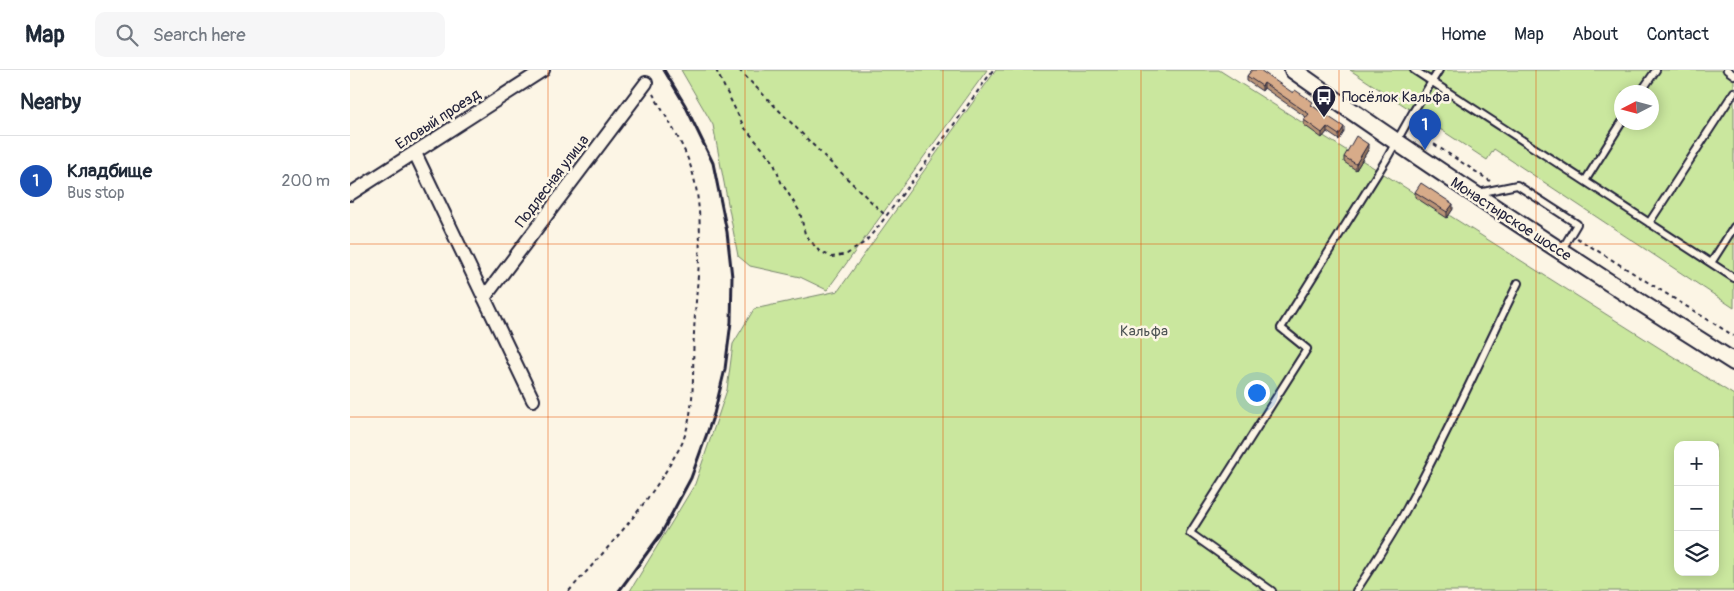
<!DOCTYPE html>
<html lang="en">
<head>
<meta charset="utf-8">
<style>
  :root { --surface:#fff; --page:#f6f6f7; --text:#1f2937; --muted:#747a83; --line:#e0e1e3; --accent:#b45309 }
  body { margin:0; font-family:Pangolin,sans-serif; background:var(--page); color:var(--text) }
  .controls { position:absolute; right:15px; bottom:15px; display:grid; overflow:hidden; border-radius:10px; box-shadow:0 2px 12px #0003 }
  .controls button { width:45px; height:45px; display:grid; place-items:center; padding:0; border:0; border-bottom:1px solid var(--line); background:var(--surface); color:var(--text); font:25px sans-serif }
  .compass { position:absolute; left:1264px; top:15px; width:45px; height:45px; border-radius:50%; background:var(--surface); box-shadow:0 2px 12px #0003; rotate:264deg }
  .you { position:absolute; left:906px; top:322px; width:18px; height:18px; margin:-12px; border:4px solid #fff; border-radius:50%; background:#1a73e8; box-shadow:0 0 0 8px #1a73e833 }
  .badge { display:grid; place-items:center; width:32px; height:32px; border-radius:50%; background:var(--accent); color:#fff; font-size:16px; font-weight:700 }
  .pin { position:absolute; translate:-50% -41px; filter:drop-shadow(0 1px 2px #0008) }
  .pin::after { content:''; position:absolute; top:26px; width:18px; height:15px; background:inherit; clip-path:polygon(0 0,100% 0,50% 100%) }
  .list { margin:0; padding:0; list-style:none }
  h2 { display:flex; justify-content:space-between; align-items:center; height:65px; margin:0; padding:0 20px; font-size:21px }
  h2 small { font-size:16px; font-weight:400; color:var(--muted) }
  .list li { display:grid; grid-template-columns:32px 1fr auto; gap:15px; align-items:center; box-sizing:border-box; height:90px; padding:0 20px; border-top:1px solid var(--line) }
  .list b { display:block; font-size:19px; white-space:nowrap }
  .list p { margin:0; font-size:16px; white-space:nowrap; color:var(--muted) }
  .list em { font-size:16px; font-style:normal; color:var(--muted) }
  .icon { flex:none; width:28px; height:28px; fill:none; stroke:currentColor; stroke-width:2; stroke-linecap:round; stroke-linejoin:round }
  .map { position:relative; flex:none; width:1384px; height:521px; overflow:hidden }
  header { display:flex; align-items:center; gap:30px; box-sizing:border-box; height:70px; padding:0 25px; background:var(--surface); border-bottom:1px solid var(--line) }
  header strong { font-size:24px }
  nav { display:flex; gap:28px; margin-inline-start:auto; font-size:18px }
  .search { width:350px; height:45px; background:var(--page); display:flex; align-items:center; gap:12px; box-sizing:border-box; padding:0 18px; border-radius:10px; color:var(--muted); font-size:19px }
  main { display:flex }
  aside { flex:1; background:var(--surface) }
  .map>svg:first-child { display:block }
  .green { fill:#cae79e; stroke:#76846c; fill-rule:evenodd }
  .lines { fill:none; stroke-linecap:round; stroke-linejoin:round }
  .lane-casing { stroke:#22223b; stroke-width:10 }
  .street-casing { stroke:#22223b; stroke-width:16 }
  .secondary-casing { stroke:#22223b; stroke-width:20 }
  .path { stroke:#22223b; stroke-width:2; stroke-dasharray:4 4; stroke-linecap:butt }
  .lane { stroke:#fcf5e5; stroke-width:6 }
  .street { stroke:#fcf5e5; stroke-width:12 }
  .secondary { stroke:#fcf5e5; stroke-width:16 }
  .rail { stroke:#22223b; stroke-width:3 }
  .wall { fill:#b99376; stroke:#22223b }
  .shaded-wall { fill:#967860; stroke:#22223b }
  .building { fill:#d7ab89; stroke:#22223b }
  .grid { fill:none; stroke:#e8590c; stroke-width:1; stroke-opacity:0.55 }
  .labels { text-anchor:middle; stroke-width:5; stroke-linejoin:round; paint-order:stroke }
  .poi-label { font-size:15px; fill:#22223b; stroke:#fcf5e5; text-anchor:start }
  .street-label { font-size:15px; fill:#22223b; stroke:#fcf5e5 }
  .park-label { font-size:15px; fill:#4c5354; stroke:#fcf5e5 }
</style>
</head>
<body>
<header>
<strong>Map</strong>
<div class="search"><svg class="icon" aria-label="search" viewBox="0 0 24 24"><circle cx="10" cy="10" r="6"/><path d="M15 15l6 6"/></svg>Search here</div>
<nav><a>Home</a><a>Map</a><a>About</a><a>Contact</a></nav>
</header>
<main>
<aside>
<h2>Nearby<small></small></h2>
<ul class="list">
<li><span class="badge" style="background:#1a4fb4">1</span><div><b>Кладбище</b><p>Bus stop</p></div><em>200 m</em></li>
</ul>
</aside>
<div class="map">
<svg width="1384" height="521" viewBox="0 0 1384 521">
  <rect width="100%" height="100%" fill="#fcf5e5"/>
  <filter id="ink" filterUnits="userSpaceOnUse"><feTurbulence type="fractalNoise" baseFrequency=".02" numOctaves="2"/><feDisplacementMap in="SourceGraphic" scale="10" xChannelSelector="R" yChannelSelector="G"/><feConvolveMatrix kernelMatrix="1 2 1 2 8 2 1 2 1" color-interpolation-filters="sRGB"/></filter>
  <g filter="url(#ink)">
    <path class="green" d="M331 0H637L477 220 450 207 400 196 388 186 363 55Z
      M646 0H869L1384 325V521H280L345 414 377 320 383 274 404 239 488 221ZM1328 375H1365V502H1328Z
      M1000 0H1384V238L1144 79 1137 90ZM1272 22H1302V52H1272Z"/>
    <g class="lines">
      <defs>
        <path id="lane" d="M1064 0 1361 193
          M1377 0 1384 5
          M1291 22 1306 0
          M1235 111 1272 52
          M1128 123 1167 115 1227 154 1211 181
          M1299 153 1384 22
          M1384 157 1361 193 1384 208
          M922 521 840 463 957 279 931 258 1036 90 1063 42 1089 0
          M1006 521C1024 493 1043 465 1058 436 1098 363 1131 288 1168 213"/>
        <path id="street" d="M65 83 183 330
          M0 124 193 0
          M134 228 296 13"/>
        <path id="secondary" d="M943 0C1087 102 1235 198 1384 292"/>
      </defs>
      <use href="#lane" class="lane-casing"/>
      <use href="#street" class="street-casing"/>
      <use href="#secondary" class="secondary-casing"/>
      <path class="path" d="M366 0 394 57 423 91 431 112 450 142 455 164 469 181 482 187 497 184 515 172 528 157 592 71 643 0
        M389 0 479 91 536 146
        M1064 61 1140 111
        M1227 168 1384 266
        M219 521C256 480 294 439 322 391 326 383 332 376 334 368 346 334 342 298 344 263 346 212 356 159 344 108 337 78 318 51 303 24"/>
      <use href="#lane" class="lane"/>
      <use href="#street" class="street"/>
      <use href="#secondary" class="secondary"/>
      <path class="rail" d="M269 521 311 464 341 408 364 344 375 299 381 252 382 207 377 162 363 93 335 35 314 0"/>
    </g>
    <path class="wall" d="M902 0 963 36 994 62 989 70 977 62 972 68 954 55V50L956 47 914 18 912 21 897 11V6Z
      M1018 80 1006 100 994 92V87Z
      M1065 122 1103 139 1097 148 1065 127Z"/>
    <path class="shaded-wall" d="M914 13V18L912 21V16Z
      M977 57V62L972 68V63Z
      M994 57V62L989 70V65Z
      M1018 74V80L1006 100V94Z
      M1103 134V139L1097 148V142Z"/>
    <path class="building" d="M902 0H910L943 23 945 20 963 32 961 35 994 57 989 65 977 57 972 63 954 50 959 44 914 13 912 16 897 6Z
      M1006 66 1018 74 1006 94 994 87Z
      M1071 113 1103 134 1097 142 1065 122Z"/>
  </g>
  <path class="grid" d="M198 0V521M395 0V521M593 0V521M791 0V521M989 0V521M1186 0V521M0 174H1384M0 347H1384"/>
  <defs>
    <symbol id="bus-pin" viewBox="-11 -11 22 30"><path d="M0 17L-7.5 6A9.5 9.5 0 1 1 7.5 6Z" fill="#22223b" stroke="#fcf5e5"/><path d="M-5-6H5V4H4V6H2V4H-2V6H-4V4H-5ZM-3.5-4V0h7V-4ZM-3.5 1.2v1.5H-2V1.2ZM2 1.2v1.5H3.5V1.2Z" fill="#fff"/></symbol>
  </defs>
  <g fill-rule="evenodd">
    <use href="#bus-pin" x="960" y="13" width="28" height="38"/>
  </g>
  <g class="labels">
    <g class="poi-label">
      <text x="992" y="32">Посёлок Кальфа</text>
    </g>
    <g class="street-label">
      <text transform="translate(88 49) rotate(-33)" y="5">Еловый проезд</text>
      <text transform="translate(202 111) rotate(-53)" y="5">Подлесная улица</text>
      <text transform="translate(1161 149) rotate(33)" y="5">Монастырское шоссе</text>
    </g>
    <g class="park-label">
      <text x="794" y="266">Кальфа</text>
    </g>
  </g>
</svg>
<div class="controls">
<button>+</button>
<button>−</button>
<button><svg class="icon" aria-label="layers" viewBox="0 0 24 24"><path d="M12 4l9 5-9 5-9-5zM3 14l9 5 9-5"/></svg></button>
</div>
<svg class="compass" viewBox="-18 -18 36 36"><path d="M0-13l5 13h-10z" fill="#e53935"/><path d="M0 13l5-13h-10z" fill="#747a83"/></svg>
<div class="you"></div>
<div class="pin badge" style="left:1075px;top:80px;background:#1a4fb4">1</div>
</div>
</main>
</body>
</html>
